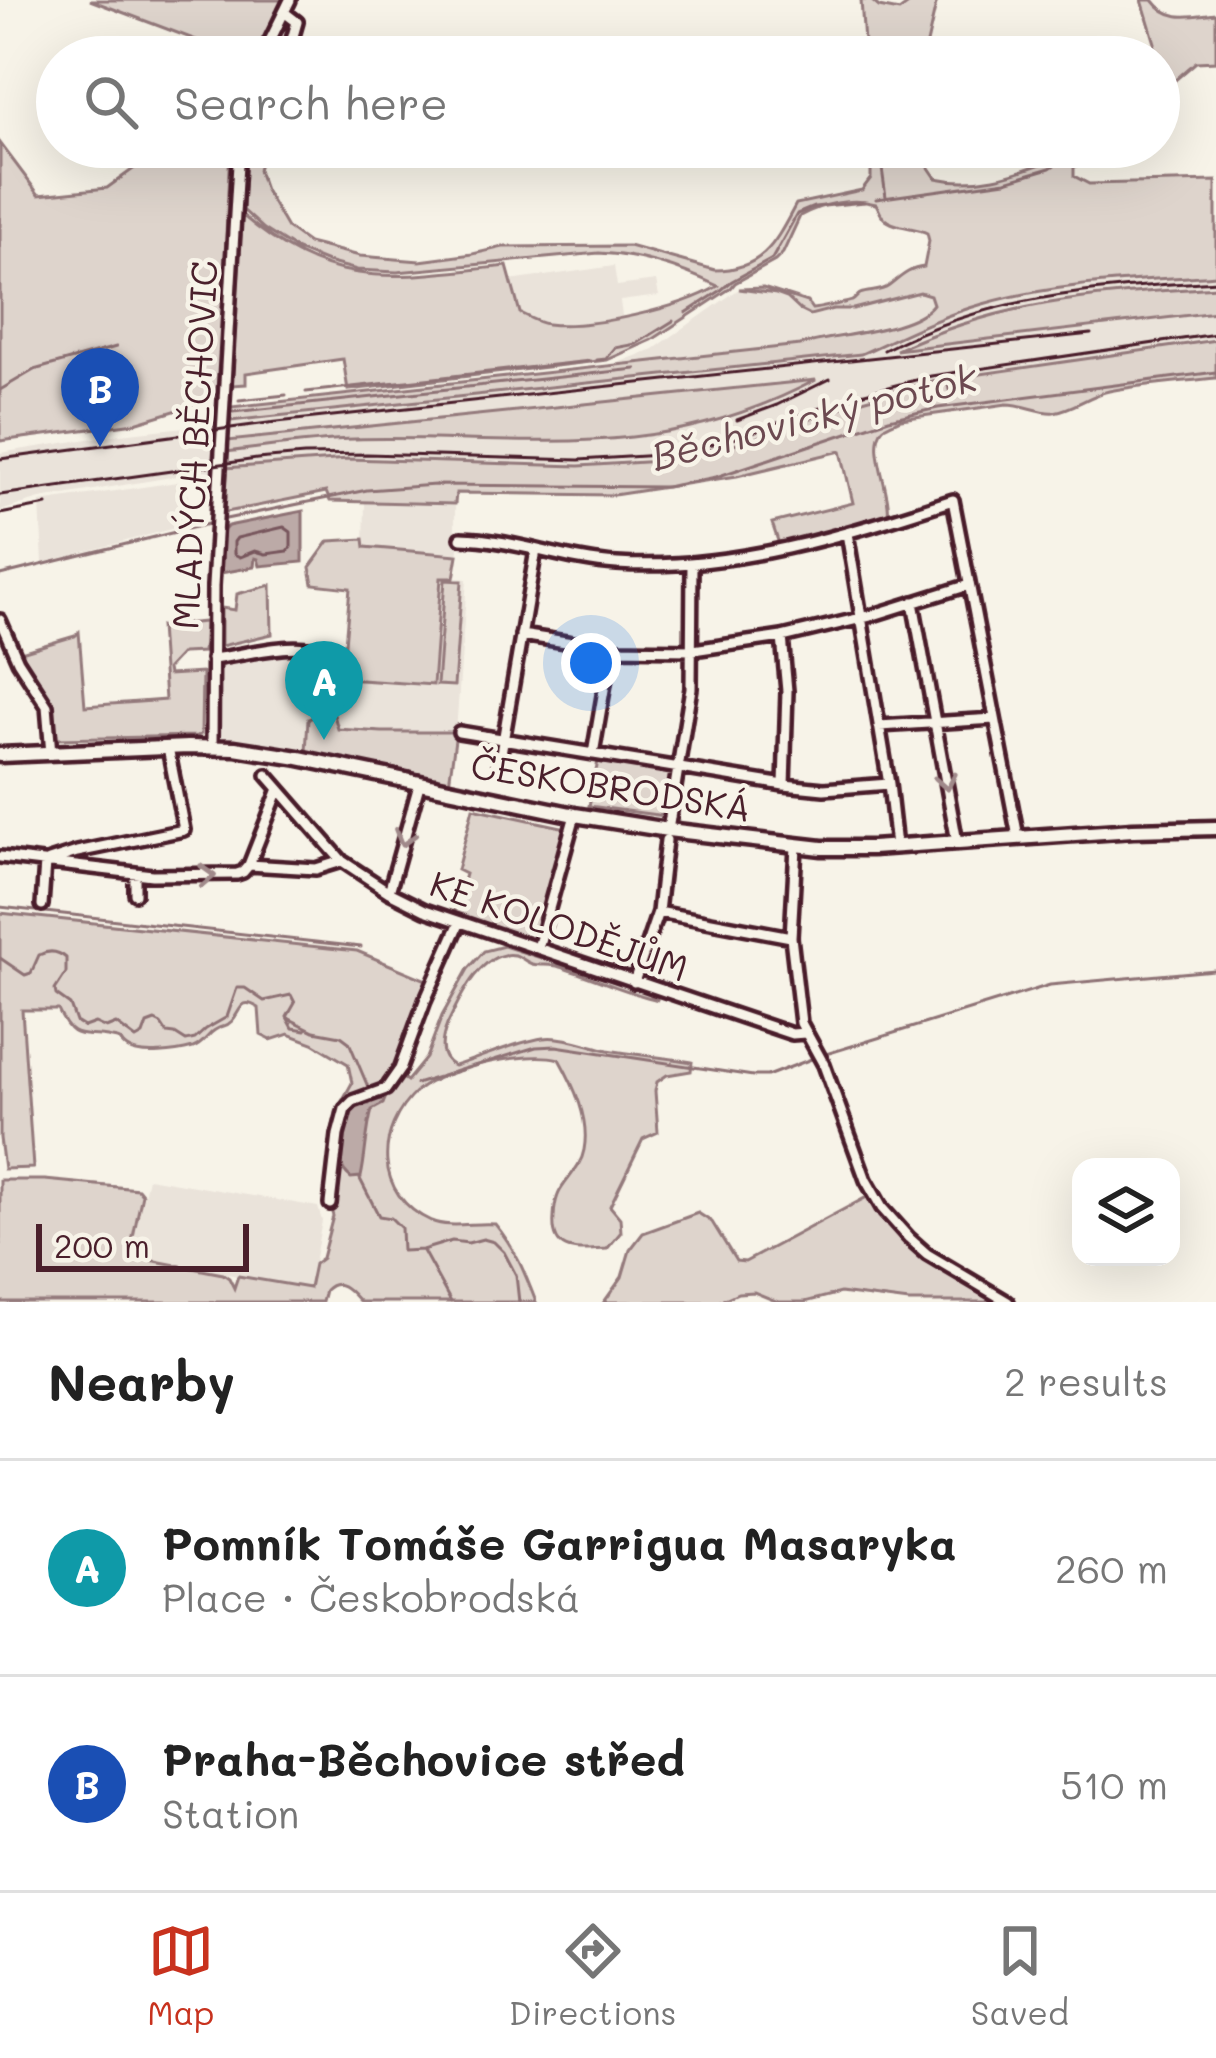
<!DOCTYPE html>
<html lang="en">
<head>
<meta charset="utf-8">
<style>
  :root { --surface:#fff; --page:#f2f2f2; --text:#222; --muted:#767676; --line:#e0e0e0; --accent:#c8321e }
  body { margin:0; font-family:Mali,sans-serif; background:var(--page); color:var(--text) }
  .controls { position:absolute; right:36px; bottom:36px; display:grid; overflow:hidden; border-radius:24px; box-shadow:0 12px 48px #0002 }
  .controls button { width:108px; height:108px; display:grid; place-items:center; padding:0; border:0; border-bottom:3px solid var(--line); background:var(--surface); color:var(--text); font:60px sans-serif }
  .scale { position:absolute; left:36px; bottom:30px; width:213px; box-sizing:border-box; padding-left:12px; border:6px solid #4a1f2b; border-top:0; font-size:33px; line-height:42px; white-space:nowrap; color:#4a1f2b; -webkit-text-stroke:9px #f7f3e8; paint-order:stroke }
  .you { position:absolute; left:591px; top:663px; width:42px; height:42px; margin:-30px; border:9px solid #fff; border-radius:50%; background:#1a73e8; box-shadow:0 0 0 18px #1a73e833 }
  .badge { display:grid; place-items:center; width:78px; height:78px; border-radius:50%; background:var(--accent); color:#fff; font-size:39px; font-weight:700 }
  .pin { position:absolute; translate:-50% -99px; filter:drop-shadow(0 3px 6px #0008) }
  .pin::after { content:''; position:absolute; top:63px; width:42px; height:36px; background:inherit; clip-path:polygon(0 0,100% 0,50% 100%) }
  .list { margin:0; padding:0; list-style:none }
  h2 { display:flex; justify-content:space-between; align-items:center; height:156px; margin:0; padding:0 48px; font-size:51px }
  h2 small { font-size:39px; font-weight:400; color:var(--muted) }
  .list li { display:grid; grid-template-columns:78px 1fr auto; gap:36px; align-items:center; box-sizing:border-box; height:216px; padding:0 48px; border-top:3px solid var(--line) }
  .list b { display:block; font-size:45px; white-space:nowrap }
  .list p { margin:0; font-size:39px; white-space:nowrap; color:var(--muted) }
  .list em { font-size:39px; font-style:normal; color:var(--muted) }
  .icon { flex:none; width:66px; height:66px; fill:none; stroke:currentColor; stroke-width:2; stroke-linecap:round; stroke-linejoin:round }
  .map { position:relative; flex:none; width:1216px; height:1302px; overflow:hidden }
  .search { position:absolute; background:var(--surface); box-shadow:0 12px 48px #0002; left:36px; right:36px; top:36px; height:132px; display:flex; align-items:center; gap:30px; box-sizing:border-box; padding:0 42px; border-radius:66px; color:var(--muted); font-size:45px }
  .sheet { height:588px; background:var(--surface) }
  nav { display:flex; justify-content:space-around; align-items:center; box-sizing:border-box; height:168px; border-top:3px solid var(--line); background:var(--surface); font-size:33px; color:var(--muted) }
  nav a { display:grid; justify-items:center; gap:6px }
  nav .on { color:var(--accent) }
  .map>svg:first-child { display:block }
  .built { fill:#eae3da; fill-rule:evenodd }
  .green { fill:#ded4cc; stroke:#947a7c; stroke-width:3 }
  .water { fill:#bcaaa7; stroke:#8e7275; stroke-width:3 }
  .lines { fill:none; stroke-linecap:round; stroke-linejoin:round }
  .shore { stroke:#78575d; stroke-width:3 }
  .stream { stroke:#8e7275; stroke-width:3 }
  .minor-casing { stroke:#4a1f2b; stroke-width:18 }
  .major-casing { stroke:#4a1f2b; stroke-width:21 }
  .minor { stroke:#f7f3e8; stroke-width:9 }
  .major { stroke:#f7f3e8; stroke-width:12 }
  .rail { stroke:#4a1f2b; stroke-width:3 }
  .oneway { stroke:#a0898a }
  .labels { text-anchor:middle; stroke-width:9; stroke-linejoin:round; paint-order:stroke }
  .street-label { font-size:36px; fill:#4a1f2b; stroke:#f7f3e8 }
  .water-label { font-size:39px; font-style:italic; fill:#6c4950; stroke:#f7f3e8 }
</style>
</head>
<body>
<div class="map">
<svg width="1216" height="1302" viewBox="0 0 1216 1302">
  <rect width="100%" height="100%" fill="#f7f3e8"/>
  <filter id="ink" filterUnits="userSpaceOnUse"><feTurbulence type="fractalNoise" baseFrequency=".00833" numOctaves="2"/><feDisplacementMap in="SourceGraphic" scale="24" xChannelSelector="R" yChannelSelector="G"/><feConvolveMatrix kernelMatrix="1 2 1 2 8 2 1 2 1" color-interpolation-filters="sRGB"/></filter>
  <g filter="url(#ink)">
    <path class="built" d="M614 266 617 286 656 281 659 296 620 301 622 316 599 322 543 325 520 313 510 281Z
      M1216 275V287L1085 296 1017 307 960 324 900 349 1216 312V340L932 381 859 401 750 440 685 457 598 466 366 459 280 463 225 468 40 499 0 511V453L120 434 860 354 956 313 1015 296 1084 284ZM812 381 741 413 699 425 633 437 568 441 358 439 226 451 228 441Z
      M739 289 776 294 821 314 833 309H853L920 292 930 295 933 304 929 311 904 322 822 338 800 345 607 367 654 349Z
      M184 481 194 523 43 563 40 502Z
      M365 502 455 504V530L462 534 458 555 364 547Z
      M441 577 467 579 456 732H382L337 728 308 720 306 752 223 740 218 736 220 663 227 658 223 649 270 640 345 644 347 678 432 685Z
      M148 1178 318 1207 322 1221 309 1289 129 1256Z"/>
    <path class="green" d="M90 0H285L260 52 253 57H241Z
      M861 0H871L879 7 899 11 914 0H937L924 57H865Z
      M1142 0H1153C1170 23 1191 16 1216 13V61L1196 62 1159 94V57H1151L1155 43Z
      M0 143 39 195 107 188 150 157 143 147H230L219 390 211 400 135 423 0 441Z
      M246 147H264L258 170 265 190 287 228 308 243 360 256 420 261 473 254 503 247 629 246 715 270C764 270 776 241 796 204L862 190 871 178V147H915L936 178C976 187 1013 175 1051 160 1071 152 1073 147 1097 147L1074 168V176L1089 184 1216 181V275C1138 281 1059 282 983 304 940 316 901 336 861 354L230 421 231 407 800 345C834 334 912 332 933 304L930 295 920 292 853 309H833L810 315 800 310 787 298 776 294 739 289 763 288 807 302 812 309C815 309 850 302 852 301 855 300 857 296 860 294 869 290 880 293 889 286 902 276 908 269 924 267L929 241 927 233C915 227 892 227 885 219 880 215 879 208 876 204 851 197 822 204 800 216L783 253 775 261 735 283 731 288 652 340 607 360 348 390 343 359 246 373V384L232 385 242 215C334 294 396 277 507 266L520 313C528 317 538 323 547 324 590 329 682 308 718 286 680 268 641 255 599 253L397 272 357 270 327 262 297 250 264 229 243 210Z
      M1216 287V312L896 350C1008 299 1096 295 1216 287Z
      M1216 340V378C1180 382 1144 384 1109 391 1090 395 1073 409 1054 412 1042 414 1024 404 1007 404L901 419C897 421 886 425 883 428 867 445 892 494 888 515L779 544 772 523 853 503 841 451 737 476 614 495 456 493 455 504 330 501 326 492 222 513 225 468 348 459 579 466 661 461 750 440 859 401 932 381Z
      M816 380C759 410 696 430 632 437 540 447 447 436 355 439 312 440 269 447 226 452L227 441Z
      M364 539 365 547 458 555 454 578H441L433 685 346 679 345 644 350 588 313 584 310 567 329 541Z
      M445 580 462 581 454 686 437 685Z
      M271 585 272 634 221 646V608L235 610 237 594Z
      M205 622 203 652 182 653 167 669 168 675 202 673 201 734 197 736 56 739 51 703 21 652 75 636 79 632 85 706 165 700 160 626Z
      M322 714 334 715 338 729 382 732H456L449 784 306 752 308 719Z
      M598 761 673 774 665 816 589 806Z
      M473 808 566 828 534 942 454 914 465 874 457 870Z
      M0 913 357 951 429 981 395 1073 407 1081 426 1058 442 1016 468 969 484 951 504 946 647 992 658 1000C624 992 593 977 560 967 551 964 541 966 532 964 526 962 521 957 515 955 481 948 458 1002 447 1025 441 1040 438 1058 454 1066 484 1057 512 1043 543 1038 563 1035 589 1046 608 1050 636 1055 664 1057 692 1062L691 1071 667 1075 657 1082 655 1091 658 1132 643 1139 610 1206 620 1218 621 1232 607 1249C580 1250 551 1257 554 1218 554 1210 556 1198 560 1191 568 1177 581 1167 584 1150 590 1119 574 1086 559 1059 527 1050 443 1068 417 1091 375 1129 374 1195 431 1221 450 1229 474 1222 495 1224 515 1248 525 1273 536 1302H360C350 1291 339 1276 325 1290L322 1302H0V1180H45L138 1189 142 1194 129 1256 223 1274 229 1278 234 1288 238 1276 309 1288 314 1264 322 1258 333 1216 325 1191 331 1135 336 1112 352 1083 348 1064 313 1043 289 1034 271 1040 261 1035 259 1008C240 996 242 1010 232 1021 224 1029 224 1024 215 1030 207 1035 203 1045 193 1048 178 1052 140 1058 127 1048 116 1040 127 1041 112 1038 81 1031 74 1045 58 1010H22L33 1168 4 1169 0 1138Z
      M867 1197 901 1240 1000 1302H909L840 1293 805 1302H778L754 1292 738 1293 718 1302H604L622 1277 630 1250 643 1233 698 1213 712 1222 736 1261 745 1262Z"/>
    <path class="water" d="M303 511V562L260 566 258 559 255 558 254 567 221 573 222 532 228 526Z
      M385 1099 383 1104 372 1110C366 1131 366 1155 361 1177L351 1178C345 1172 342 1170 341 1161 338 1143 346 1108 366 1101 372 1099 378 1100 385 1099Z"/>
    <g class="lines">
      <path class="shore" d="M284 527 291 532V547L288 551 266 554 255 551 240 557 234 554V542L237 538Z"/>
      <path class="stream" d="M879 147 886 197
        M876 199 1006 181 1050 168 1082 147
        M686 313 720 291 732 281 772 259 797 214 814 207 864 202
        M597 360 606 359 615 348 636 344 673 321
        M947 380 949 390
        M0 390 34 370 116 347
        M306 392 590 361
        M239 400 286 395
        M233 412 636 369
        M226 489 227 473
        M224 518 226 497
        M221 520 367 490 435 485 666 487 716 477 889 419 938 408 1216 372
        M0 575 212 523
        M0 907 361 947
        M0 958 25 975 31 973 39 955C49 950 58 951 66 958V973L55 990 56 995 70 1005 76 1022 84 1027 95 1023 106 1028 116 1024 136 1039 143 1035 147 1024 155 1021 161 1024 167 1033 175 1034 186 1041 195 1039 206 1029 227 1017 237 988H245L264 1001 291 995 295 1003 287 1017 290 1019 314 1031 341 1036 349 1042 371 1094 369 1104
        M287 1017 293 1028 306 1030
        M826 1054 1050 985 1214 970
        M416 1084 536 1047 556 1046 753 1076H767L814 1058
        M360 1179 379 1216 391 1218 401 1228 402 1251 422 1250 452 1241 468 1243 483 1239 494 1242 504 1252 516 1275 519 1302
        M423 1251 451 1302"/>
      <defs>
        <path id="minor" d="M284 12 297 22 287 57
          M262 57 290 0
          M847 533 889 784 896 846
          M461 538C513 539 565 561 617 564 732 571 845 535 953 500L1018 837
          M913 602 957 842
          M0 620 18 661 47 706 51 754
          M521 635 611 649 693 650 782 637 870 616 969 585
          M782 637 787 691 784 785
          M212 659C252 654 292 639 332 653L336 661 337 670
          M879 726 995 719
          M459 732 784 785 824 789 889 784
          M212 747 213 586 239 147
          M593 754 611 649
          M499 765 536 550
          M267 775 342 861 389 892 425 910 792 1034 805 1033
          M668 830 691 688 692 563
          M796 847 791 937 801 1023 824 1065 866 1180 882 1208 909 1238 927 1254 1008 1302
          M0 857 152 875 237 874 243 872 249 865 316 869 342 861
          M49 861 77 852 184 830 168 748
          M249 865 279 789
          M389 892 419 785
          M135 894V873
          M42 905 45 863
          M658 912 791 937
          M538 948 575 815
          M634 982 658 912 666 840
          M330 1204 338 1135 345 1109 353 1101 386 1089 400 1069 425 1001 460 922"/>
        <path id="major" d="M0 755 188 747 235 748 299 758 575 815 668 830 822 848H872L1133 830 1216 828"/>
      </defs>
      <use href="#minor" class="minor-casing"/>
      <use href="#major" class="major-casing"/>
      <use href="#minor" class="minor"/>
      <use href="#major" class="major"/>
      <path class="rail" d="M884 350C991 294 1098 289 1216 281
        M737 420 777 405 830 379
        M0 459 268 423 1091 334
        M0 495 257 459 304 455 367 454 579 460 660 455 727 441 857 395 931 376 1216 334
        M0 514 47 505"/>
    </g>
    <defs><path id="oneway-chevron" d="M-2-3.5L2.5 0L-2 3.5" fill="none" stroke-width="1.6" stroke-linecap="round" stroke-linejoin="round" transform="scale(3)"/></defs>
    <g class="oneway">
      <use href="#oneway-chevron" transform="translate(946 782) rotate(79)"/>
      <use href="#oneway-chevron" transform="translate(404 838) rotate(106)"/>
      <use href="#oneway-chevron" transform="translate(207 876) rotate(-2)"/>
    </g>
  </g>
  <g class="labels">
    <g class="street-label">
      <text transform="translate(195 445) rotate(-87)" y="13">MLADÝCH BĚCHOVIC</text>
      <text transform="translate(611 787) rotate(9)" y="13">ČESKOBRODSKÁ</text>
      <text transform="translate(559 926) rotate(19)" y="13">KE KOLODĚJŮM</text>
    </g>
    <g class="water-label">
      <text transform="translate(814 417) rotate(-14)" y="14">Běchovický potok</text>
    </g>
  </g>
</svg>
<div class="controls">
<button><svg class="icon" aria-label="layers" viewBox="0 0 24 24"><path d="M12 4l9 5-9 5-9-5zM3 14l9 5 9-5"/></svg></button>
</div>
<div class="scale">200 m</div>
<div class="you"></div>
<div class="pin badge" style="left:324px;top:740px;background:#0f9aa8">A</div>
<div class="pin badge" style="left:100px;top:447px;background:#1a4fb4">B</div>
<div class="search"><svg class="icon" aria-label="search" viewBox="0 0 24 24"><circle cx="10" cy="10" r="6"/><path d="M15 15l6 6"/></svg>Search here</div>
</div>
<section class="sheet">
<h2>Nearby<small>2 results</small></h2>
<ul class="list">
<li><span class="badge" style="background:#0f9aa8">A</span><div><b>Pomník Tomáše Garrigua Masaryka</b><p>Place · Českobrodská</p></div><em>260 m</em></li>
<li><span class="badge" style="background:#1a4fb4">B</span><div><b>Praha-Běchovice střed</b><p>Station</p></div><em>510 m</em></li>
</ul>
</section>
<nav>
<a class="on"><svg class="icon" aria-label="map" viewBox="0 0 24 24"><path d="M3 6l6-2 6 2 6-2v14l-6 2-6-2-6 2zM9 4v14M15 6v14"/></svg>Map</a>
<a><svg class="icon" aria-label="directions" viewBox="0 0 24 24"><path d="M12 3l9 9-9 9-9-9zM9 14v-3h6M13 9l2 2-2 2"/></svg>Directions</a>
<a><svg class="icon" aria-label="saved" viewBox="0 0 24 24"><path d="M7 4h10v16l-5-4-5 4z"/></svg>Saved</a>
</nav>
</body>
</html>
